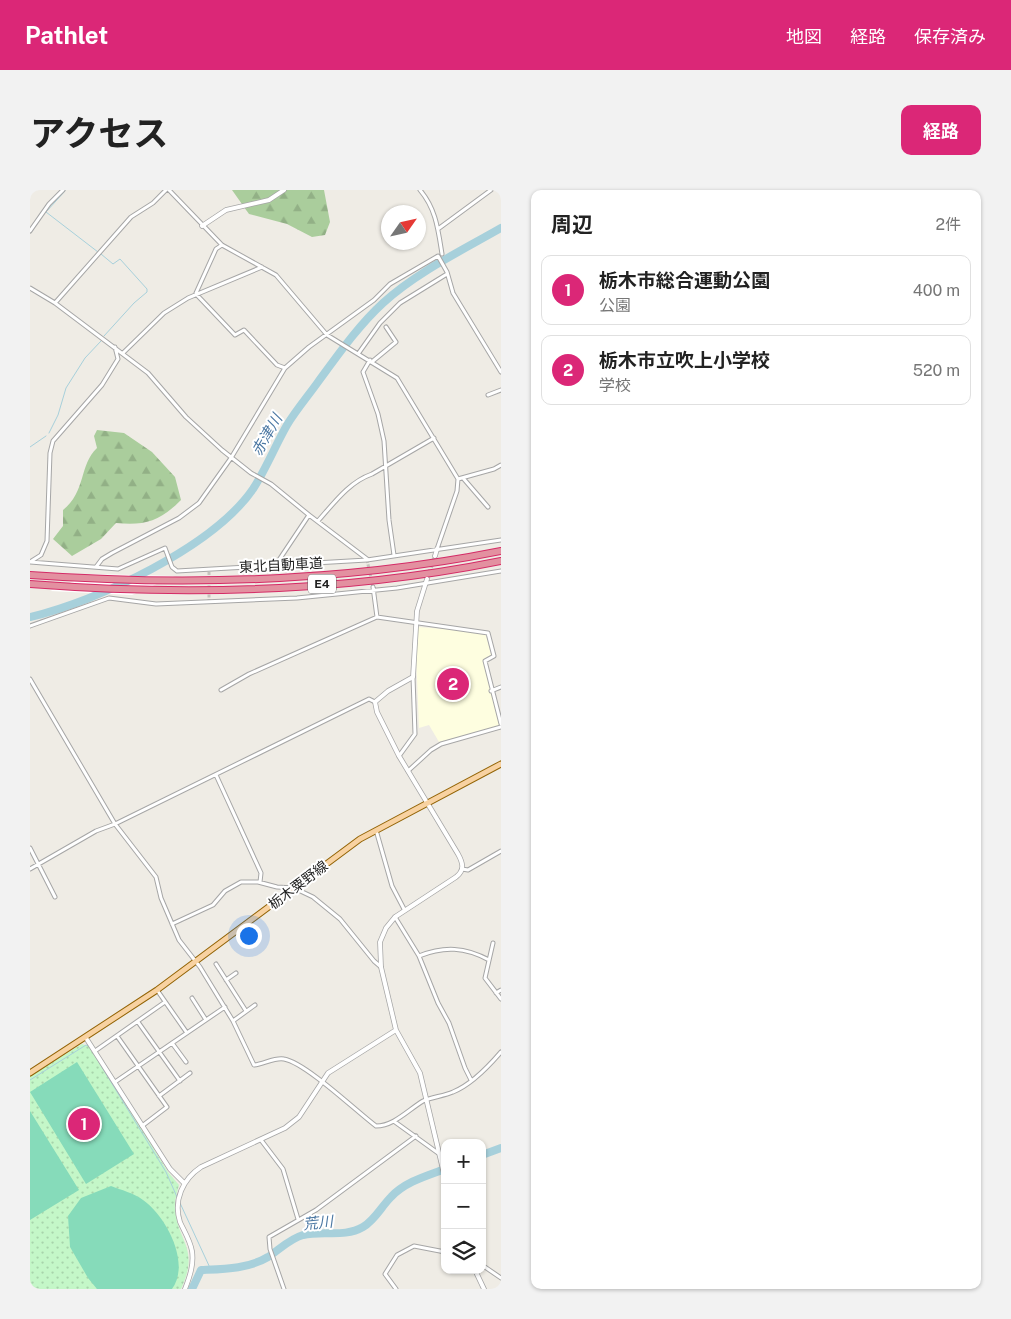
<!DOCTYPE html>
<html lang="ja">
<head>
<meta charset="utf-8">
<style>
  :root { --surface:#fff; --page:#f2f2f2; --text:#222; --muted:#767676; --line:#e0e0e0; --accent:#db2777 }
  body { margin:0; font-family:"Public Sans","Noto Sans JP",sans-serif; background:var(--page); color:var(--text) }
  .controls { position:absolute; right:15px; bottom:15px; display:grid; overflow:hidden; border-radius:10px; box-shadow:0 1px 4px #0004 }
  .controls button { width:45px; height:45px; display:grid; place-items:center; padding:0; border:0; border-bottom:1px solid var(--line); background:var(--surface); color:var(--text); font:25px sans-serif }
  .compass { position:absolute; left:351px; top:15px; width:45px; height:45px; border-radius:50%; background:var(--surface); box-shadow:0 1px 4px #0004; rotate:56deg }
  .you { position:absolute; left:218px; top:745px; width:18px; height:18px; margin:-12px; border:4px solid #fff; border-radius:50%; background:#1a73e8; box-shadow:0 0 0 8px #1a73e833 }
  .badge { display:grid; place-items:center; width:32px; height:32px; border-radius:50%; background:var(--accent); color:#fff; font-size:16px; font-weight:700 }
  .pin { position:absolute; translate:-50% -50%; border:2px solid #fff; box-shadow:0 1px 5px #0006 }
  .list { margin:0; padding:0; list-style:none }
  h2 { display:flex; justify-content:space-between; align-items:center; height:65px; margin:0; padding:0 20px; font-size:21px }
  h2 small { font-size:16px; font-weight:400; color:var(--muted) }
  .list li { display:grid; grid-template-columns:32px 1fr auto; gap:15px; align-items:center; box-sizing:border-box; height:70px; margin:0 10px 10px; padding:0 10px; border:1px solid var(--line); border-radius:10px }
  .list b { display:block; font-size:19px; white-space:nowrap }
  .list p { margin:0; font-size:16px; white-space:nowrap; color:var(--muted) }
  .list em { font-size:16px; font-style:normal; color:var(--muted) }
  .icon { flex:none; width:28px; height:28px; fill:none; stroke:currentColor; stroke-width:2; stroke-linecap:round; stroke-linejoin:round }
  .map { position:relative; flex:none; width:471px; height:1099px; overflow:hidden; border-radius:10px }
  header { display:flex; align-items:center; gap:30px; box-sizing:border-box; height:70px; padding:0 25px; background:var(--accent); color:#fff }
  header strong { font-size:24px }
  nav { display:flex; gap:28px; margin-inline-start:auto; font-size:18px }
  .intro { display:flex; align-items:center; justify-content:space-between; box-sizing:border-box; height:120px; padding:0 30px }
  h1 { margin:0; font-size:35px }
  .button { padding:12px 22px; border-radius:10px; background:var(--accent); color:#fff; font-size:18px; font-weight:700 }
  main { display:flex; gap:30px; padding:0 30px }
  aside { flex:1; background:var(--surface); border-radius:10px; box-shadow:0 1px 4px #0004 }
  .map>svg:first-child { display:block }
  .education { fill:#fefee0 }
  .forest { fill:url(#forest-firs) }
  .park { fill:url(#park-dots) }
  .pitch { fill:#86dbba }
  .pier { fill:#fff }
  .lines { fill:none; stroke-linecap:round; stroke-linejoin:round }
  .stream { stroke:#a7d0db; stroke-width:1 }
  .river { stroke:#a7d0db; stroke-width:8 }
  .minor-tunnel { stroke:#c5c3bd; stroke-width:3; stroke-dasharray:3 1.5; stroke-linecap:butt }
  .tertiary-tunnel { stroke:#c5c3bd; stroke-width:4; stroke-dasharray:4 2; stroke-linecap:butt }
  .minor-casing { stroke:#a6a6a6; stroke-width:5 }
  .tertiary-casing { stroke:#a6a6a6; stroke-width:5.5 }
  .primary-casing { stroke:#936406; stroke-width:7 }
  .motorway-casing { stroke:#d42b66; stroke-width:8 }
  .minor { stroke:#fff; stroke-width:3 }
  .tertiary { stroke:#fff; stroke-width:4 }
  .primary { stroke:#f8d2a1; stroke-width:5 }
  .motorway { stroke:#e390a0; stroke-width:6 }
  .labels { text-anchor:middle; stroke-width:4; stroke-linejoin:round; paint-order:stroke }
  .shield { fill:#fff; stroke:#626262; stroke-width:1 }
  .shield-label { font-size:12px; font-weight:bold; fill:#1f1f1f }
  .street-label { font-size:14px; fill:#1f1f1f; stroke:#fff }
  .water-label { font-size:15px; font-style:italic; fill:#4c78a3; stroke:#fff }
</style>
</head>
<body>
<header>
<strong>Pathlet</strong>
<nav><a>地図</a><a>経路</a><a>保存済み</a></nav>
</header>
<div class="intro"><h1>アクセス</h1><a class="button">経路</a></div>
<main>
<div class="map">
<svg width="471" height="1099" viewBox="0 0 471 1099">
  <defs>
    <pattern id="forest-firs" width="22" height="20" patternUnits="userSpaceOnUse" patternTransform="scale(1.25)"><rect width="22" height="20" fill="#aacd9c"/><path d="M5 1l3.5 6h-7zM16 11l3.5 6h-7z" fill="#92b086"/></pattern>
    <pattern id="park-dots" width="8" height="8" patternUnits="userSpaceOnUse" patternTransform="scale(1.25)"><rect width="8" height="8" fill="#c4f7c8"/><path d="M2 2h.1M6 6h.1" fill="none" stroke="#a8d3ab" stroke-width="1.8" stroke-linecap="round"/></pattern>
  </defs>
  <rect width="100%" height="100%" fill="#efece5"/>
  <path class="education" d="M388 437 428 440 456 445 461 465 455 468 454 471 470 536 409 552 399 535 389 538 386 464Z"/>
  <path class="forest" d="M202 0H294L300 32 295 45 282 47 257 34 219 24Z
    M67 240 94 243 122 262 145 287 151 310C130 331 115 336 86 333L71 349 42 366 23 349 33 336V320C56 302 49 275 67 258L64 246Z"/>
  <path class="park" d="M52 854 61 857 138 982 149 995C147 1003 144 1011 145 1019 148 1053 170 1058 151 1099H0V886Z"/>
  <path class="pitch" d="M47 872 104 964 56 994 0 902Z
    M0 921 49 1000 0 1030Z
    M81 996C91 1000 104 1003 113 1010 136 1026 161 1073 142 1099H67L58 1088 40 1057 38 1026 51 1008Z"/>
  <path class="pier" d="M61 384 145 386 102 405 20 401Z"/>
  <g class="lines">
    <path class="stream" d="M35 1 16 22 68 62
      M71 64 83 74 90 69 117 99V102L104 113 74 146
      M19 243 28 225 36 198 55 168 71 151
      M0 257 16 246
      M0 890 56 855 59 856 136 982 147 1007
      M150 1013 181 1080"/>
    <path class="river" d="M0 427C68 411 183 357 223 299 236 279 245 256 257 235 266 220 278 206 288 192 308 165 328 136 353 113 387 82 431 61 471 38
      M452 965 471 958
      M162 1099 171 1080C193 1079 218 1079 238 1067 249 1060 259 1049 273 1045 293 1040 314 1048 333 1037 345 1030 351 1017 361 1007 375 992 396 986 415 979"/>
    <path class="minor-tunnel" d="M337 370 343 397
      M179 412V380"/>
    <path class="tertiary-tunnel" d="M397 389 405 366"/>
    <defs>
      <path id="minor" d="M139 0 192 55 246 85 297 145 367 188 428 289 427 301 407 359
        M390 0C406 19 408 39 412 64
        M408 39 461 0
        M0 41 19 14 33 0
        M0 98 25 113 118 183 156 227 192 260 221 283 241 294 279 325
        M166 103 186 59 192 55
        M166 104 205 145 214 140 247 175 255 178
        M25 113 101 27 123 13 136 0
        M93 163 134 123 158 108 232 77
        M328 164 350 133 370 113 417 84
        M340 170 333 182 348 224 354 251 359 330 364 365
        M343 171 366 152 356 137
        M458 205 471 200
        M433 288 458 317
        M428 289 464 279 471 275
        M288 331C304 313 319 292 342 284L404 248
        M0 372 88 379 135 358 142 377 147 381 337 370 471 350
        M0 372 11 365 17 351 20 263 23 251 72 195 88 169 85 157
        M245 376 279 325 337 369
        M66 377 72 369 82 363 149 328 169 313 201 268 255 178 279 157 344 110 360 94 408 66 417 82 423 103 471 182
        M347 427 458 443 464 466 455 471 471 534
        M0 436 79 408 126 414 267 408 367 398 471 381
        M0 489 85 634 126 687 131 708 149 750 170 777 203 831 225 815
        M191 500 219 484 347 427 343 397
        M461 501 471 497
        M369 566 385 544 383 487
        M378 581 401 560 411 554 471 537
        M186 585 231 683 230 692
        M346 640 362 696 374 719
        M0 658 25 707
        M0 679 66 641 85 634 339 509 345 512
        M432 679 438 680 471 661
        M365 727 389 766 408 813 419 833 435 878 441 890
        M142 734 183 715 195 701 211 692H228L247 697 264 698 283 707 310 729 344 771 351 777
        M463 753 455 788 471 809
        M389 766C414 756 435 757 459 770
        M186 774 216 821
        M196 790 206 783
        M127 800 157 843
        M466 803 471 800
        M162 808 176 830
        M203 831 224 875C234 874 245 867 254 869 276 873 326 921 346 936 364 936 378 920 393 911 402 907 414 906 423 902 441 895 459 876 471 862
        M108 832 150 891
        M87 846 137 917 112 936
        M142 853 156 872
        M65 861 135 812
        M85 892 195 817
        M129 906 160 883
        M365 932 408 963
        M231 950 253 979 268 1029
        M452 1075 471 1088
        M254 1099 240 1059 239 1047 286 1020 386 946
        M366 1099 355 1084 367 1065 384 1056 415 1062"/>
      <path id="tertiary" d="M172 36 196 20 239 10 254 0
        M405 366 407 359
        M397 389 387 421 383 487 358 501 345 512 347 522 369 566 428 664C433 673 435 680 426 687L365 727 356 738 350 752 351 777 366 840 390 883 415 988
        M56 848 140 979 154 993
        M445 1080 454 1099
        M155 1099C160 1086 164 1074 162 1061 160 1050 154 1041 150 1032 143 1010 153 989 171 977L255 938 269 927 298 883 366 840"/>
      <path id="primary" d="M0 883 127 800 330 649 471 574"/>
      <path id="motorway" d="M0 385C157 396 316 392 471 361
        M0 394C157 406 317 402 471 371"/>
    </defs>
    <use href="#minor" class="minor-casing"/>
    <use href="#tertiary" class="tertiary-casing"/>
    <use href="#primary" class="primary-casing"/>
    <use href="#motorway" class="motorway-casing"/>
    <use href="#minor" class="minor"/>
    <use href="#tertiary" class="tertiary"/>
    <use href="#primary" class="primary"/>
    <use href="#motorway" class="motorway"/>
  </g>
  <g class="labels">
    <rect class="shield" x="278" y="384.5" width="28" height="19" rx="4"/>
    <g class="shield-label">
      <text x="292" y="398">E4</text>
    </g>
    <g class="street-label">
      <text transform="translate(251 375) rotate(-3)" y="5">東北自動車道</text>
      <text transform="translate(268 695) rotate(-37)" y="5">栃木粟野線</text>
    </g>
    <g class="water-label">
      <text transform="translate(237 245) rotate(-60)" y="5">赤津川</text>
      <text transform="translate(288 1033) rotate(-6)" y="5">荒川</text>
    </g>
  </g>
</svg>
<div class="controls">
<button>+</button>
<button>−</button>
<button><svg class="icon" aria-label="layers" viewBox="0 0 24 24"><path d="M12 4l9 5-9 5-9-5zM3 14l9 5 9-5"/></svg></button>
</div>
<svg class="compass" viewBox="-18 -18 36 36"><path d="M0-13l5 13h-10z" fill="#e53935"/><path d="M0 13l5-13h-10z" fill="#767676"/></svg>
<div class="you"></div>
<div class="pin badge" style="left:54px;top:934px">1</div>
<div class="pin badge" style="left:423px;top:494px">2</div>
</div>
<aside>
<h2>周辺<small>2件</small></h2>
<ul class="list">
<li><span class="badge">1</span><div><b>栃木市総合運動公園</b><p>公園</p></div><em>400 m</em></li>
<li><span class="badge">2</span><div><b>栃木市立吹上小学校</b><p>学校</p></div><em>520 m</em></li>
</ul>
</aside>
</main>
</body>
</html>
